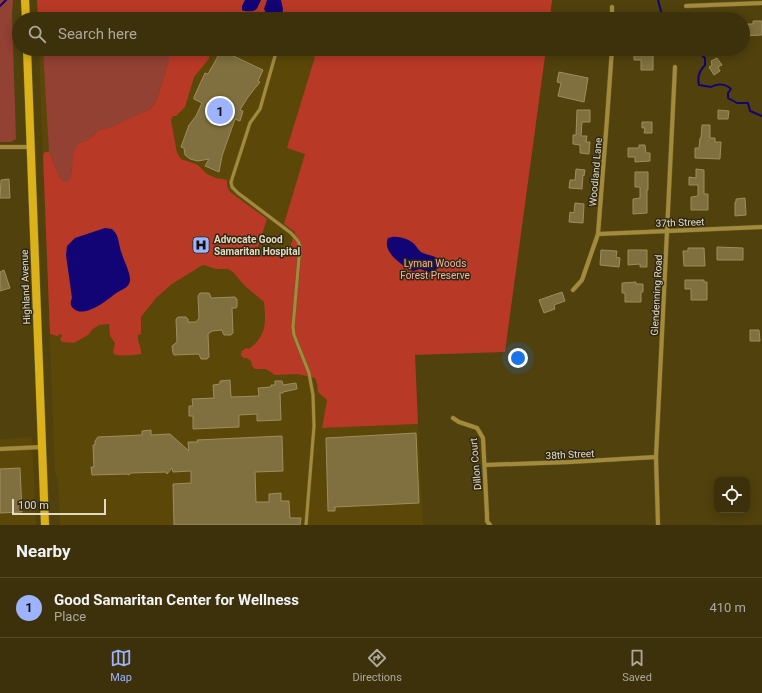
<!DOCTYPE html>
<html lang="en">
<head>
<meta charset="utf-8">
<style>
  :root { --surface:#3c310a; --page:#473d18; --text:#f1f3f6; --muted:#aca99c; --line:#554c2b; --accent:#9eb3fd }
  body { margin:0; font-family:Roboto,sans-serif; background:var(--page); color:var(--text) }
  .controls { position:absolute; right:12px; bottom:12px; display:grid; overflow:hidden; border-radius:8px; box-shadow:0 2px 10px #0003 }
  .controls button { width:36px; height:36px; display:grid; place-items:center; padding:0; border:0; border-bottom:1px solid var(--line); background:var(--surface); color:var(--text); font:20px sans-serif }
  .scale { position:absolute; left:12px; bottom:10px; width:94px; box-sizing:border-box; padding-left:4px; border:2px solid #e3dac1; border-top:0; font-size:11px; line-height:14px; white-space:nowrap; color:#e3dac1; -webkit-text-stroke:3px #2f2814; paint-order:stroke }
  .you { position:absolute; left:518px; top:358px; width:14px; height:14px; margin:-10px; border:3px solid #fff; border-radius:50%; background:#1a73e8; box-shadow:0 0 0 6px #1a73e833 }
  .badge { display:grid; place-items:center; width:26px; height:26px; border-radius:50%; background:var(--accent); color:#111; font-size:13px; font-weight:700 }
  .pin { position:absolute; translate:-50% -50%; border:2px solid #fff; box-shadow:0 1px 4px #0006 }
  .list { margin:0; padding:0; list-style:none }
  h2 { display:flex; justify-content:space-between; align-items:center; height:52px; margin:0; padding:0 16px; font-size:17px }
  h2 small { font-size:13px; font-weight:400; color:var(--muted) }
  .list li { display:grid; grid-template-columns:26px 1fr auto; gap:12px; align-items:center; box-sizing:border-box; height:60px; padding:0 16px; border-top:1px solid var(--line) }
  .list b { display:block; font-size:15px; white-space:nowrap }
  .list p { margin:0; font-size:13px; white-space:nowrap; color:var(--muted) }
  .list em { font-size:13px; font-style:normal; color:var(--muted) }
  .icon { flex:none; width:22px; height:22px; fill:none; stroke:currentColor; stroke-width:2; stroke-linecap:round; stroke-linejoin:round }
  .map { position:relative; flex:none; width:762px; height:525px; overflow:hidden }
  .search { position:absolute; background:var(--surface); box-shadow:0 2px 10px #0003; left:12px; right:12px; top:12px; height:44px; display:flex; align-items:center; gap:10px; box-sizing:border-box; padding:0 14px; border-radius:22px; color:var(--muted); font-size:15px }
  .sheet { height:112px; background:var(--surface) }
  nav { display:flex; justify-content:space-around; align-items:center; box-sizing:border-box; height:56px; border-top:1px solid var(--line); background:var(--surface); font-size:11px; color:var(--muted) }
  nav a { display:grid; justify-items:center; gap:2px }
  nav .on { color:var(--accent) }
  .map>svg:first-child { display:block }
  .built { fill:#5b4808 }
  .green { fill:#924133 }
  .forest { fill:#b83926 }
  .water { fill:#130475 }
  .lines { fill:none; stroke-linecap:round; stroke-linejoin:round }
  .stream { stroke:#130475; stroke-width:2 }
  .building { fill:#80703f; stroke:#9f8e5d }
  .lane-casing { stroke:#6a5d2d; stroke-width:4 }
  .street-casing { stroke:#6a5d2d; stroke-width:5 }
  .secondary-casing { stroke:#6a5d2d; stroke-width:9 }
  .lane { stroke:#a48b3c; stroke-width:3 }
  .street { stroke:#a48b3c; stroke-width:4 }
  .secondary { stroke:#dbb219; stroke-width:8 }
  .labels { text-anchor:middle; stroke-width:3; stroke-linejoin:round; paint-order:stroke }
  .street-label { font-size:10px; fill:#e3dac1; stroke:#2f2814 }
  .poi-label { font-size:10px; font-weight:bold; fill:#e3dac1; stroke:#2f2814; text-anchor:start }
  .park-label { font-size:10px; fill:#f2b1a4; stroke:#2f2814 }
</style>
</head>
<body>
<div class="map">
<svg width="762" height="525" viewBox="0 0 762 525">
  <rect width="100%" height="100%" fill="#50410d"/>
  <path class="built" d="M39 49H391L322 428 418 424 423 525H60L58 479 55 473Z
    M32 437 36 525H0V439Z"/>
  <path class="green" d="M0 0H13L12 15 16 139 11 142H0Z
    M43 49H169V61L156 102 149 110 139 114 111 127 99 130 88 140 79 143 72 166 71 176 68 182H64L59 176 49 152Z"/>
  <path class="forest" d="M37 0H552L550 19H176L177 15 74 19H38Z
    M169 49H213L208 60 194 77 185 107 176 116H173L171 120 177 153 181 159 198 165 207 174 216 178 227 180V186L230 192 267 219 257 250 287 257 295 232 284 224 305 154 287 148 315 57 309 55 310 49H546L505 352 415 355 418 424 322 428 327 400 318 392 317 383 315 378 298 374 275 375 266 369H255L252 366 251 361 247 358H244L241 355 242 351 246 348 249 349C267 336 266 322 264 302L245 286 233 272 228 269H216L204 265 201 266 172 284 156 298 141 317V334L138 335C137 342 142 347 141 354 135 355 121 356 115 355L113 352 115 343 110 336 109 324 99 325 93 329 88 335 74 343 62 342 60 339 62 336 61 334 57 336 50 334 43 155 45 152H49L59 176 64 182H68L71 176 74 152 79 143 88 140 99 130 111 127 139 114 149 110 156 102 169 61Z"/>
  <path class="water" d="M245 0H261C256 11 257 12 244 11L242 10V6Z
    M267 0H281L283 9 282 16 275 18 266 13 264 9Z
    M105 228 112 229C120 236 118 245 122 254 124 261 131 274 130 281 129 288 120 290 115 294 106 301 85 318 74 309 70 306 70 302 72 298L66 255 67 246 75 238Z
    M392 237C399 236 410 239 415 245 417 247 418 250 421 252 429 257 442 254 438 268L431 273 420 269 413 271 410 270C400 263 382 252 388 238Z"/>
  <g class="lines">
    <path class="stream" d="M658 0 663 19
      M0 6 6 0
      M695 49 705 58V65C699 71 697 77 699 85L711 87C718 83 726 84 731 89L728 93V98L737 103H748L750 111 762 116"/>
  </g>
  <path class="building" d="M753 21H762V35L743 36V24H753Z
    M222 49 228 51 227 53 263 70 258 81 260 82 248 97 240 110 243 111 240 121 235 119 222 156 219 172 205 166 209 159 198 161 190 159 185 155 184 148 181 147 189 125 196 116 202 103 194 99V97L205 73 208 74Z
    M634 51H653V70H641V60H634Z
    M717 58 722 65 718 67 720 71 714 75 709 67 712 65 711 61Z
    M559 72 588 78 584 102 558 96 561 83 557 82Z
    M577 110H590V122H582L581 136H587L586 142H590L589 154 580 153V145L573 144V135H576Z
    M718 110 729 111 728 119H718Z
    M642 122H652V133H644L645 128H642Z
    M702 125H710V138H715V142H721L720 159 695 158V148H699L700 138H701Z
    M639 145H645L646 153H650V161L635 162V157H628V148H639Z
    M576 169 585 170 584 176 583 175 582 189 569 188 570 180H575Z
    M696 169 704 170V194H708V210H691V197L698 196V185H689V177L696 178Z
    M635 172H648V190H647V213L633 214V199L640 198V187H635Z
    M9 179 10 198H0L1 180Z
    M745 198 746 215 735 216V202H736V199Z
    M575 203 584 204 583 223 569 222 570 212 574 213Z
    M717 247 743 248V260H717Z
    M688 248H704L705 266H684L683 251H688Z
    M601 250 617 251 616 257 620 258 619 267 600 265Z
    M628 250H647V267H640V264L628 265Z
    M4 270 10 288 0 291V272Z
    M685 280H704V282H707V300H691V289H685Z
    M636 282V284H643V292H641V302H625V293H622V283Z
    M562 292 565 301 554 305 555 309 544 313 539 300Z
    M200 293H209L210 295 211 298 235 297 237 299V306L236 308H232L233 333 231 335H224L223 333 222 330 212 331 208 334 209 357 207 359H201L199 354 174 355 173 353 172 346 177 342 176 319 178 317H186L188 319V322H196L199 318 198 296Z
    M750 330H759L760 341H750Z
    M230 380 231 397 259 396 258 388 271 387V385H275V381H282L283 385 296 383 297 389 283 392V393H280L281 420 257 421V414L239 415V427L193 429V416H189V406H193L192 399 214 398 213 385 220 384V381Z
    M151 430V435L170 434 189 451 188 442H198L197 440 282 436 283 471 255 472 256 502H269V494L281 493V501H289L290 518H301L300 525H174L173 484 191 483V471L173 472 172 468 167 474 166 472 131 473 129 475 127 474 92 475 91 467H94L93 445H95V441L98 437 142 435V431Z
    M416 433 419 503 335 507V511H328L326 438Z
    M20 468 22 512 0 513V469Z"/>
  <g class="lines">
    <defs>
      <path id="lane" d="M277 49 260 109 250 123 231 182 232 187 238 193 291 233 298 241 300 246 293 327 294 335 309 373 313 395 314 426 306 525
        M285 251 300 256"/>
      <path id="street" d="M686 6 762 3
        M612 19V7
        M0 147H30
        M598 234 762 227
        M573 290 582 280 598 234 607 119 612 49
        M453 418 459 422 477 428 483 438 487 515V521L490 525
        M0 449 42 447
        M485 465 570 462 656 457
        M658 525 656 457 675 67"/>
      <path id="secondary" d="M25 0 26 19
        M27 49 45 525"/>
    </defs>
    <use href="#lane" class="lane-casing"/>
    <use href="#street" class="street-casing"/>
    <use href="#secondary" class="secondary-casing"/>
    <use href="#lane" class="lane"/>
    <use href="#street" class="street"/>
    <use href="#secondary" class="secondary"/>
  </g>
  <defs>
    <symbol id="hospital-square" viewBox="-11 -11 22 22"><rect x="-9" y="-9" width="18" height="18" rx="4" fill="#9eb3fd" stroke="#2f2814"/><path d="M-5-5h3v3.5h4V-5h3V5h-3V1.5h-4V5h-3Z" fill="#111"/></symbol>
  </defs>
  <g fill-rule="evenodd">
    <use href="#hospital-square" x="191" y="235" width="20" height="20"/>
  </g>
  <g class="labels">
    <g class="street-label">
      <text transform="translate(595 172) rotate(-85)" y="4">Woodland Lane</text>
      <text transform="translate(680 222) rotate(-2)" y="4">37th Street</text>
      <text transform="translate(25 287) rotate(-92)" y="4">Highland Avenue</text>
      <text transform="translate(656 295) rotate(-87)" y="4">Glendenning Road</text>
      <text transform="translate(570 454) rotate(-3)" y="4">38th Street</text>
      <text transform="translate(475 464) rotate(-95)" y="4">Dillon Court</text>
    </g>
    <g class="poi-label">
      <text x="214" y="243">Advocate Good<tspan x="214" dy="12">Samaritan Hospital</tspan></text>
    </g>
    <g class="park-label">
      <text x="435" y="267">Lyman Woods<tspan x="435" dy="12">Forest Preserve</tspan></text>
    </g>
  </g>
</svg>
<div class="controls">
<button><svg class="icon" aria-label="locate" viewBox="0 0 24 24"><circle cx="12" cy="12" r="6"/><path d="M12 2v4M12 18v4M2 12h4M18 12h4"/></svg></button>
</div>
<div class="scale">100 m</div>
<div class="you"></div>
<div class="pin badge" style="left:220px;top:111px">1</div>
<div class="search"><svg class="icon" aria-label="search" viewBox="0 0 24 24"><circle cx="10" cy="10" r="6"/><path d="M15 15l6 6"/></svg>Search here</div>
</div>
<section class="sheet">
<h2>Nearby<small></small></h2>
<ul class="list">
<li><span class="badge">1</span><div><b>Good Samaritan Center for Wellness</b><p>Place</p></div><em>410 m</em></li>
</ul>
</section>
<nav>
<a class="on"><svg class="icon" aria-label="map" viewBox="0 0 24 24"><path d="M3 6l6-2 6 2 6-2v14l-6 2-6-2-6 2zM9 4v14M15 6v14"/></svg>Map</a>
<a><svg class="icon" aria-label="directions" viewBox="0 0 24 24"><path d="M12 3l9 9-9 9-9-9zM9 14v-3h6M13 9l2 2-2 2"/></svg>Directions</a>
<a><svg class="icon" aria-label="saved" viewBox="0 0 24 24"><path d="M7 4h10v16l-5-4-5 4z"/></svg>Saved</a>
</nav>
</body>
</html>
